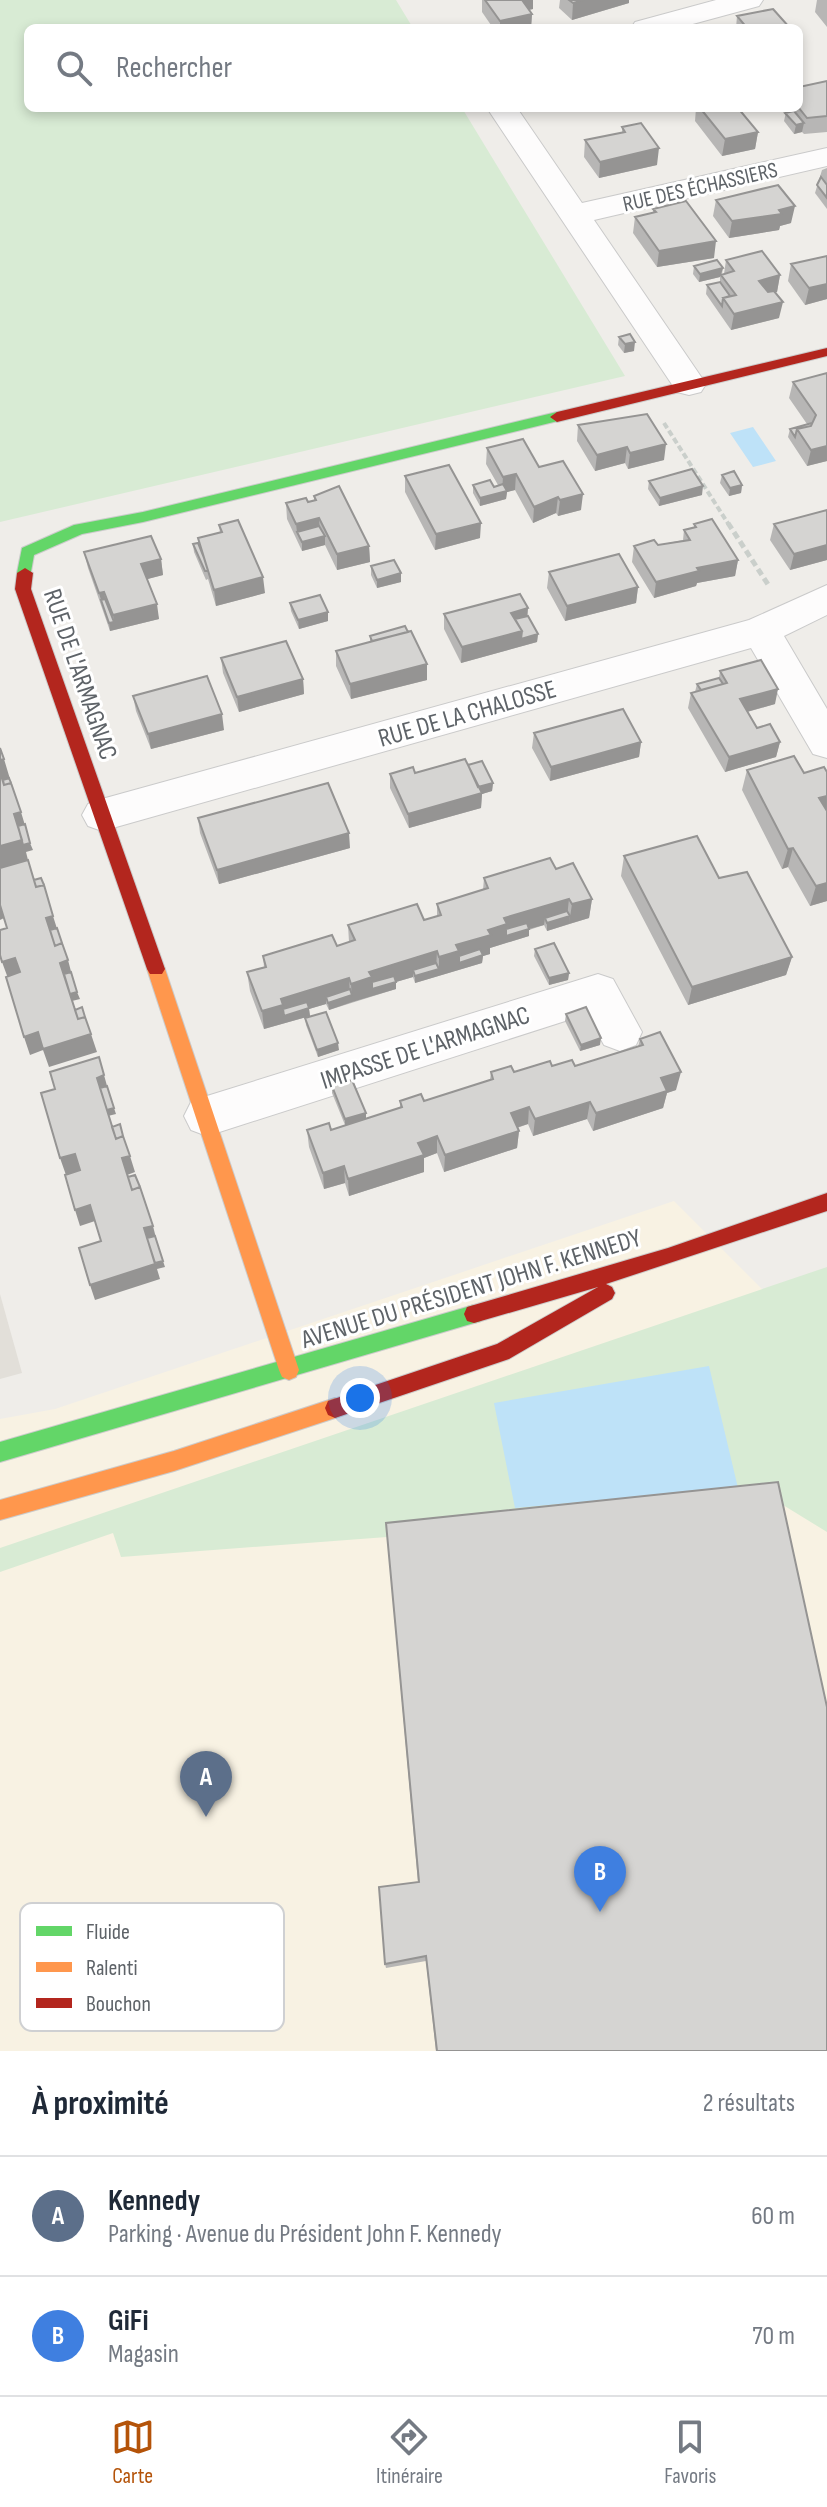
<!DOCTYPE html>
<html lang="fr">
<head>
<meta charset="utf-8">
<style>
  :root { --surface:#fff; --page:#f6f6f7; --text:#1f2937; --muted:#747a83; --line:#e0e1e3; --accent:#b45309 }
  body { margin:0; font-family:"Sofia Sans Condensed",sans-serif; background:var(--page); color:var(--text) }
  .you { position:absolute; left:360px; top:1398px; width:28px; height:28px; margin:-20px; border:6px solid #fff; border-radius:50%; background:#1a73e8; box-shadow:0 0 0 12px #1a73e833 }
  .badge { display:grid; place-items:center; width:52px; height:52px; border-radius:50%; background:var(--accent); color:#fff; font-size:26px; font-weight:700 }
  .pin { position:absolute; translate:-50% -66px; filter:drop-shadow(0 2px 4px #0008) }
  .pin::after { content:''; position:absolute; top:42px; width:28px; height:24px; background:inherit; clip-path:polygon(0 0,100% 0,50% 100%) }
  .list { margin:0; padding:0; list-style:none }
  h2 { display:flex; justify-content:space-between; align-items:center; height:104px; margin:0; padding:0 32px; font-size:34px }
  h2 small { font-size:26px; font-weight:400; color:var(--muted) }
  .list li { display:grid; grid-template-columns:52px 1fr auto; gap:24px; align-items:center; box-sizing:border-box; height:120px; padding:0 32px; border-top:2px solid var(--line) }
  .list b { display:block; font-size:30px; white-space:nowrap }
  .list p { margin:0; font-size:26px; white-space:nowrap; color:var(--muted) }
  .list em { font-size:26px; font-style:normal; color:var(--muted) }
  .icon { flex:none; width:44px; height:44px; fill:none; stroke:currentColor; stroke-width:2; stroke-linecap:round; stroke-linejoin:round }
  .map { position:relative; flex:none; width:827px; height:2051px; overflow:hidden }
  .search { position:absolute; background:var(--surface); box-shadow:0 4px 12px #0003; left:24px; right:24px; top:24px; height:88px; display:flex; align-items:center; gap:20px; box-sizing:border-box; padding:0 28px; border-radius:12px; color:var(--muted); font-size:30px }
  .sheet { height:344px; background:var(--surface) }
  nav { display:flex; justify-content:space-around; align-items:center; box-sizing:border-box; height:112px; border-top:2px solid var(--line); background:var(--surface); font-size:22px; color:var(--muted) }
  nav a { display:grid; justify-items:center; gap:4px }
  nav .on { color:var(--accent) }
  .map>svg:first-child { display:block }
  .commercial { fill:#f8f2e3 }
  .education { fill:#e2dfd9 }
  .green { fill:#d8ebd4 }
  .water { fill:#bee2f8 }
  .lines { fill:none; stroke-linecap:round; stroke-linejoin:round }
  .street-casing { stroke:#cacaca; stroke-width:2 }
  .fast-casing { stroke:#cbcbcb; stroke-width:2 }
  .slow-casing { stroke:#cbcbcb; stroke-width:2 }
  .jam-casing { stroke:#cbcbcb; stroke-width:2 }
  .path-far1 { stroke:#cacfcb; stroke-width:4; stroke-dasharray:6 3; stroke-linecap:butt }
  .path { stroke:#cacfcb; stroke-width:5; stroke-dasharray:7 4; stroke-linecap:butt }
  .street { fill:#fdfcfc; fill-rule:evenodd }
  .fast { fill:#63d668; fill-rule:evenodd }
  .slow { fill:#ff974d; fill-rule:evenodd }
  .jam { fill:#b3261e; fill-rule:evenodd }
  .wall { fill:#b7b6b5 }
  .shaded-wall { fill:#959493 }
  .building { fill:#d5d4d2; stroke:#959493; stroke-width:2 }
  .labels { text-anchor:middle; stroke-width:6; stroke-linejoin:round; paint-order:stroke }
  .far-street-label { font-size:22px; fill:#5e6368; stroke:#fff }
  .street-label { font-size:26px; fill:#5e6368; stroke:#fff }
  .key { fill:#fff; stroke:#cfd0d2; stroke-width:2 }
  .key-label { font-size:22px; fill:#5e6368 }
</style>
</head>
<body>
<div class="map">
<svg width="827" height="2051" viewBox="0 0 827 2051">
  <rect width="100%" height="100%" fill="#efede9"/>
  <path class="commercial" d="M674 1201 762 1289 827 1495V2051H0V1419L55 1409Z"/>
  <path class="education" d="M0 1294 22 1373 0 1379Z"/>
  <path class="green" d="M0 0H396L413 28H28V108H462L625 376 0 522Z
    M827 1267V1532L770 1497 387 1537 121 1557 113 1533 0 1572V1548Z"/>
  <path class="water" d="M753 427 776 461 753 467 730 433Z
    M709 1366 738 1488 515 1508 494 1403Z"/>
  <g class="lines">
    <defs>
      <path id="street" d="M716 0H763L759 6 678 28H631L635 22Z
        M487 108H517L582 203 827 148V166L594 220 706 384 701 392 689 395 677 392Z
        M827 585V615L784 636 827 709V758L813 754 751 648 102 831 88 826 82 815 88 804 102 799 749 620Z
        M598 974 613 979 642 1032 636 1045 620 1051 604 1045 587 1014 207 1136 191 1130 184 1116 191 1102 207 1096Z"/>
      <path id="fast" d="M557 412 562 414V420L143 522 82 534 34 555 30 577 25 578 17 573 22 548 74 525 143 512Z
        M474 1305 481 1307 484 1314 481 1321 474 1323 0 1462V1442Z"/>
      <path id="slow" d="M156 962 162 964 165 969 299 1370 296 1377 289 1380 282 1377 279 1370 147 969 150 964Z
        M335 1398 342 1401 345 1408 342 1415 335 1418 174 1471 0 1520V1500L174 1451Z"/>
      <path id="jam" d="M827 348V356L557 422 550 417 557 412Z
        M25 568 33 573 31 589 165 969 162 974H150L147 969 15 589 17 573Z
        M827 1193V1211L606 1284 612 1287 615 1293 612 1299 509 1359 335 1418 328 1415 325 1408 328 1401 497 1344 598 1287 474 1323 467 1321 464 1314 467 1307 668 1248Z"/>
    </defs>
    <use href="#street" class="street-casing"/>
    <use href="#fast" class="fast-casing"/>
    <use href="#slow" class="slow-casing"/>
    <use href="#jam" class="jam-casing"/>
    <path class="path-far1" d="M664 423 729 525"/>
    <path class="path" d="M728 523 769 586"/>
    <use href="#street" class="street"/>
    <use href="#fast" class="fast"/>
    <use href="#slow" class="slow"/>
    <use href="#jam" class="jam"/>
  </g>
  <path class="wall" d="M482 0H533V9L529 10 532 14 531 28H493L482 12Z
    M560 0H629V3L572 20 559 8Z
    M817 0H827V27L815 12Z
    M737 16 790 28H736Z
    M827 81V132L804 134 802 132 794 134 784 121 786 112 783 108H799Z
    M696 108H738L758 132 755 149 722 156 695 121Z
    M622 127 657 165 599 178 584 157 585 140 622 133Z
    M827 168V209L815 193 822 170Z
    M716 200 791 223 780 226 779 230 729 238 713 216Z
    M653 209 714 258 657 267 633 233 635 217 653 213Z
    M827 256V299L805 305 788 281 791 264Z
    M726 260 780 275 777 292H775L779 318 731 330 706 294 707 285 720 282V277L699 282 693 274 694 266 723 268 722 274H724Z
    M619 337 634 351 624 353 618 345Z
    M827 373V461L807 466 788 437 790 429 807 424 789 398 793 382Z
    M578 425 664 460 628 469 625 463 595 471 577 441Z
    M487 448 539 467 581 510 558 516 556 513 533 523 515 490 507 492 506 499 480 506 473 493V485L494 487 498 485 486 464Z
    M722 475 742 485 741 493 729 496 720 483Z
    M405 476 480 538 435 550 405 492Z
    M649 481 702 495 659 506 648 489Z
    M314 496 369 546 370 562 337 570 325 545 302 551 287 519 286 503 308 502 314 500Z
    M827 510V560L790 570 770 540 774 524Z
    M694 524 738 560 735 576 697 583 696 586 654 598 632 562 634 546 658 545 683 540 684 530 694 528Z
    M219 525 265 593 216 606 208 579 206 580 194 552 193 544 199 546 198 538 220 533Z
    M84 552 161 559 163 575 147 579 159 619 110 631 88 568Z
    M371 566 401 582 377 588 371 575Z
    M549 572 638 587 636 603 565 621 547 588Z
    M290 603 328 612V621L299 629 291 611Z
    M444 614 528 616 538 634 537 642 461 663 444 629Z
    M370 636 427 680 351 699 336 666V651L370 642Z
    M221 658 303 679 304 694 239 712 223 673Z
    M720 671 775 704 747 712 757 728 780 742 776 757 725 772 688 708 691 693 695 692 697 684 719 678Z
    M133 696 224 730 151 749 136 711Z
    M534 733 641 742 639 757 550 781 532 748Z
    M468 765 493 783 492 791 482 794 481 808 409 828 390 788V774L415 773Z
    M747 770 827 901 810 906 788 867 782 869 742 790Z
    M198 818 350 848 219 884 200 833Z
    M624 856 719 878 792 957 786 975 688 1005 621 876Z
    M556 869 592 899 589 918 547 931 544 925 529 930V936L490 948V954L483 956 482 963 415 983 413 977 396 982V989L329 1010 326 1004 309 1009 310 1016 264 1029 250 991 247 972 264 967 263 956 337 946 349 942 348 925 424 920 437 916V904L483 890 484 878Z
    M535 949 569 973 568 980 549 985 534 956Z
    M566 1014 600 1045 580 1051 565 1021Z
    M305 1018 339 1050 318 1057 306 1025Z
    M640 1039 676 1090 667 1093 663 1108 593 1131 587 1119 533 1136 528 1124 517 1128 519 1131 517 1148 444 1172 437 1153 424 1158V1172L349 1196 345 1183 324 1189 309 1147 307 1130H331L345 1125 332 1093V1086L366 1113V1119L400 1108V1101H424L490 1080 491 1072H514L552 1066H575L638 1047Z
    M386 1523 827 2051H436L426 1961 386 1968 385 1964 418 1882Z"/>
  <path class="shaded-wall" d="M518 0H533V9L518 12Z
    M584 0H629V3L572 20 573 3Z
    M532 14 531 28H500V21Z
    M804 123 802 132 794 134 796 125Z
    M758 132 755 149 722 156 725 139Z
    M659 148 657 165 599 178 600 162Z
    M795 206 791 223 780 226 779 230 729 238 732 221Z
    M716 241 714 258 657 267 659 251Z
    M723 268 720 277 699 282 700 274Z
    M780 275 777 292 756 297 759 281Z
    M827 284V299L805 305 809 288Z
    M783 302 779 318 731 330 734 314Z
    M635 342 634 351 624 353 625 344Z
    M666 444 664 460 628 469 630 453Z
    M827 446V461L807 466 811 450Z
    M627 447 625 463 595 471 597 455Z
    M516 474 515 490 507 492 506 499 480 506V498L502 492 503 477Z
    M742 485 741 493 729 496 730 488Z
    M703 486 702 495 659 506 660 498Z
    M583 494 581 510 558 516 560 500Z
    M558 497 556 513 533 523 534 507Z
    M319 518 320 534 297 532 296 524Z
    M481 523 480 538 435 550 436 534Z
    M325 536V545L302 551V542Z
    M827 545V560L790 570 794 554Z
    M369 546 370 562 337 570V554Z
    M161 559 163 575 144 580 141 564Z
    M738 560 735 576 697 583 696 586 654 598 656 582 697 568Z
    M401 573V582L377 588V580Z
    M263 577 265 593 216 606 214 590Z
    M638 587 636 603 565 621 567 606Z
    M104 592 107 607 101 600 99 593Z
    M157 604 159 619 110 631 109 623 114 622 113 615Z
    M528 608 527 624 511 620V613Z
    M328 612V621L299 629 298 620Z
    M522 631 538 634 537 642 461 663 462 647Z
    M427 664V680L351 699 350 684Z
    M303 679 304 694 239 712 237 697Z
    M778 689 775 704 736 715 740 699Z
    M222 714 224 730 151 749 148 734Z
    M641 742 639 757 550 781 551 767Z
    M780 742 776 757 725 772 729 757Z
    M0 758 4 759 10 779 3 781 0 773Z
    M493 783 492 791 482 794 481 808 409 828 408 814 475 788Z
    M827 792V809L819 816V798Z
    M21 812 27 832 20 834 14 814Z
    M349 833 350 848 219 884 217 870Z
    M22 840 30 843 33 850 26 852 28 860 0 868V846Z
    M793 848 788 867 782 869 788 849Z
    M827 883V901L810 906 816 886Z
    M569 899 567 917 570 916 569 924 547 931V923L545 918 544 925 529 929V936L490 948V954L483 956 482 963 415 983V976L413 970V977L396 982V989L352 1002 351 984 369 972 437 951 436 970 439 969V957L456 945 488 930 504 918Z
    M592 899 589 918 569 924 572 904Z
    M0 905 4 918 0 920Z
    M53 916 59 935 52 938 46 918Z
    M792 957 786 975 688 1005 692 987Z
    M15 958 22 977 9 981 2 962Z
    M68 960 73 979 65 981 60 963Z
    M569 973 568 980 549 985V978Z
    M349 978 350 996 352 995V1002L329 1010 328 1003 326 997V1004L309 1009 310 1016 264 1029 262 1011 281 999Z
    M77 992 80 999 72 1001 70 994Z
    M38 1032 91 1034 97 1052 49 1067 43 1050 30 1055 24 1037Z
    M601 1038 600 1045 580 1051 581 1045Z
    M338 1043 339 1050 318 1057 317 1050Z
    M681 1072 676 1090 667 1093 663 1108 593 1131 596 1113 661 1078Z
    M104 1075 109 1093 102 1095 97 1078Z
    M590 1102 587 1119 533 1136 535 1119Z
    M529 1107 528 1124 509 1130 511 1113Z
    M114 1108 116 1114 108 1116 106 1110Z
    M366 1113V1119L345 1126V1119Z
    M519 1131 517 1148 444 1172 445 1155Z
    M437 1136V1153L424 1158V1172L349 1196 348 1179 418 1143Z
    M75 1154 80 1170 66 1175 60 1158Z
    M130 1156 135 1172 127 1175 122 1158Z
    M344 1166 345 1183 324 1189 323 1173Z
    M90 1205 95 1221 80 1226 75 1210Z
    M153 1226 157 1242 149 1244 144 1228Z
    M163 1261 165 1267 157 1269 160 1279 95 1300 90 1285Z"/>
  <path class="building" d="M485 0H522L532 14 500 21Z
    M569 0H584L573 3Z
    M773 9 790 28H747L737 16Z
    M827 81V116L807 118 799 108V87Z
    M700 108H738L758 132 725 139Z
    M794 111 804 123 796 125 785 113Z
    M641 123 659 148 600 162 585 140 625 132 622 127Z
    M821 177 827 185V198L817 185Z
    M778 185 795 206 779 210 782 214 732 221 716 200Z
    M686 201 716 241 659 251 635 217 656 212 653 209Z
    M762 251 780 275 759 281 768 292 774 291 783 302 734 314 723 298 736 295 721 275 734 271 726 260Z
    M827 256V284L809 288 791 264Z
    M717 260 723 268 700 274 694 266Z
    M720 282 730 296 723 298 722 306 707 285Z
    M630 334 635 342 625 344 619 337Z
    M827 373V446L811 450 797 429 811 426 816 415 793 382Z
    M647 414 666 444 630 453 627 447 597 455 578 425Z
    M812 423 811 426 797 429 795 437 790 429Z
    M523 439 539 467 563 461 583 494 560 500 558 497 534 507 516 474 503 477 487 448Z
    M449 465 481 523 436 534 405 476Z
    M692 469 703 486 660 498 649 481Z
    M734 471 742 485 730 488 722 475Z
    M490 480 494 487 503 484 507 491 480 498 473 485Z
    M339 486 369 546 337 554 319 518 296 524 286 503 306 498 308 502 316 500 314 496Z
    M827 510V545L794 554 774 524Z
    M712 519 738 560 697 568 699 571 656 582 634 546 654 540 658 545 690 540 684 530 696 527 694 524Z
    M238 520 263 577 214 590 198 538 222 532 219 525Z
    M319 526 325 536 302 542 297 532Z
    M151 536 161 559 141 564 157 604 113 615 104 592 99 593 84 552Z
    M198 543 204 558 208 571H205L193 544Z
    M619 554 638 587 567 606 549 572Z
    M394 560 401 573 377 580 371 566Z
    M520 594 528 608 511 613 522 631 462 647 444 614Z
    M320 595 328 612 298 620 290 603Z
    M105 599 114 622 109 623 101 600Z
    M528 616 538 634 521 639 522 631 515 619Z
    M405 626 408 632 372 641 370 636Z
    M411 631 427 664 350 684 336 651Z
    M286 641 303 679 237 697 221 658Z
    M761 660 778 689 740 699 757 728 770 724 780 742 729 757 691 693 727 683 720 671Z
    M207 676 222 714 148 734 133 696Z
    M719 678 723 684 701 690 697 684Z
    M623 709 641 742 551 767 534 733Z
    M0 748 4 759 0 760Z
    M794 756 804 773 824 767 827 772V796L819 798 827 811V883L816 886 793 848 788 849 747 770Z
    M465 759 482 793 408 814 390 774 413 767 415 773Z
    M482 761 493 783 478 787 468 765Z
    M0 772 4 785 11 783 21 812 14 814 22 840 0 846Z
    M9 778 11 783 4 785 3 780Z
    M328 783 349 833 217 870 198 818Z
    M25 824 30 843 23 845 18 826Z
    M697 836 719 878 747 872 792 957 692 987 624 856Z
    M550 858 556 869 573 863 592 899 572 904 569 899 504 918 507 924 488 930 491 935 456 945 459 951 439 957 437 951 369 972 372 977 351 984 349 978 281 999 283 1005 262 1011 247 972 266 967 263 956 332 935 337 946 355 940 348 925 417 904 424 920 441 915 437 904 488 888 484 878Z
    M28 860 36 887 44 885 53 916 46 918 55 946 62 943 68 960 60 963 78 1019 85 1017 91 1034 43 1049 38 1032 24 1037 6 977 20 972 15 958 2 962 0 955V930L7 928 0 905V868Z
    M41 878 44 885 36 887 34 880Z
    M567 911 570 916 547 923 545 918Z
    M527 923 529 929 506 936V929Z
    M57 928 62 943 55 946 50 930Z
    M554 943 569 973 549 978 535 949Z
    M480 949 483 955 459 963V956Z
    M436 963 439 969 415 976 413 970Z
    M71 972 77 992 70 994 64 974Z
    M394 976 396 982 372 989V982Z
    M350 989 352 995 328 1003 326 997Z
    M307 1002 309 1008 284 1016 283 1009Z
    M82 1007 85 1017 78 1019 75 1010Z
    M586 1007 601 1038 581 1045 566 1014Z
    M326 1012 338 1043 317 1050 305 1018Z
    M660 1032 681 1072 661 1078 667 1091 596 1113 590 1102 535 1119 529 1107 511 1113 519 1131 445 1155 437 1136 418 1143 424 1155 348 1179 344 1166 323 1173 307 1130 329 1123 331 1130 402 1107 400 1101 421 1094 424 1101 493 1079 491 1072 511 1066 514 1072 550 1061 552 1066 572 1060 575 1066 643 1045 640 1039Z
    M99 1057 104 1075 97 1078 116 1139 123 1136 130 1156 122 1158 132 1190 140 1187 153 1226 144 1228 155 1264 90 1285 79 1248 101 1241 90 1205 75 1210 65 1175 80 1170 75 1154 60 1158 41 1093 55 1089 50 1072Z
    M352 1080 366 1113 345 1119 332 1086Z
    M107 1086 114 1108 107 1110 100 1088Z
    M120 1124 123 1136 116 1139 112 1127Z
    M135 1175 140 1187 132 1190 128 1177Z
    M155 1236 163 1261 155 1263 147 1238Z
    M778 1482 827 1707V2051H437L426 1956 385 1964 379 1887 419 1882 386 1523Z"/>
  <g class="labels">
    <g class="far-street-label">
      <text transform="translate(700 186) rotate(-13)" y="8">RUE DES ÉCHASSIERS</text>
    </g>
    <g class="street-label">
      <text transform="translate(81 674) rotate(71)" y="9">RUE DE L'ARMAGNAC</text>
      <text transform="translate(467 713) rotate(-16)" y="9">RUE DE LA CHALOSSE</text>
      <text transform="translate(425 1047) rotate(-18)" y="9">IMPASSE DE L'ARMAGNAC</text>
      <text transform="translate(471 1288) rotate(-17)" y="9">AVENUE DU PRÉSIDENT JOHN F. KENNEDY</text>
    </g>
  </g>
  <rect x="20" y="1903" width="264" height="128" rx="12" class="key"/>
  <rect x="36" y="1926" width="36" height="10" fill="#63d668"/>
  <rect x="36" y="1962" width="36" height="10" fill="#ff974d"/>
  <rect x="36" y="1998" width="36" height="10" fill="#b3261e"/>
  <g class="key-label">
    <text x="86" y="1939">Fluide</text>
    <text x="86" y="1975">Ralenti</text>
    <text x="86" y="2011">Bouchon</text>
  </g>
</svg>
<div class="you"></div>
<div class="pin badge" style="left:206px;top:1817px;background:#5c6f8a">A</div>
<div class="pin badge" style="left:600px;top:1912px;background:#3f7fe0">B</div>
<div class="search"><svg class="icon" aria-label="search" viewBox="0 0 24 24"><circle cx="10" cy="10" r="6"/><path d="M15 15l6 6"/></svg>Rechercher</div>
</div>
<section class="sheet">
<h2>À proximité<small>2 résultats</small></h2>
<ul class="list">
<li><span class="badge" style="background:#5c6f8a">A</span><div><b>Kennedy</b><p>Parking · Avenue du Président John F. Kennedy</p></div><em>60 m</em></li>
<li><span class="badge" style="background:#3f7fe0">B</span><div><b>GiFi</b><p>Magasin</p></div><em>70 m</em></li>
</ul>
</section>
<nav>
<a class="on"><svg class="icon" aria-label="map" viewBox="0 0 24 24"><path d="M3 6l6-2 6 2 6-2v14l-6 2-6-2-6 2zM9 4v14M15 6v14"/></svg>Carte</a>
<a><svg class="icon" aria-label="directions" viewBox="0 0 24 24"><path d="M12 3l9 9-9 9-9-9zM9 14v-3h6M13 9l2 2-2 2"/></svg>Itinéraire</a>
<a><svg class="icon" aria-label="saved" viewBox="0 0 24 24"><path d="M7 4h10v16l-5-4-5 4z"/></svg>Favoris</a>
</nav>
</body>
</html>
